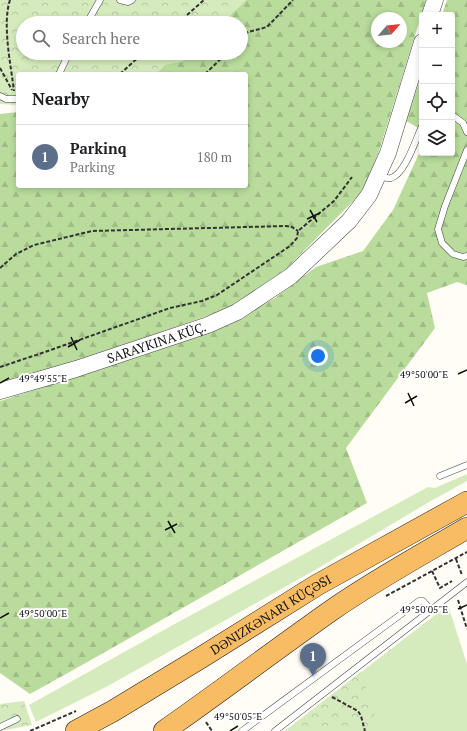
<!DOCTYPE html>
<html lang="en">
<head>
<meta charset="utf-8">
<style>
  :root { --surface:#fff; --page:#f6f6f6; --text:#202124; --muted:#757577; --line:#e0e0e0; --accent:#0f766e }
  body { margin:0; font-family:"PT Serif",serif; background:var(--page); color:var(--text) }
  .controls { position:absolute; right:12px; top:12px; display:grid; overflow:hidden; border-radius:4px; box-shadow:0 2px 6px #0003 }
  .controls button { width:36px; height:36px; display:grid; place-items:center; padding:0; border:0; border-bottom:1px solid var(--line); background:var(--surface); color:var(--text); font:20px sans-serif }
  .compass { position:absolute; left:371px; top:12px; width:36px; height:36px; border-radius:50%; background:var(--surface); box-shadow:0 2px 6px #0003; rotate:62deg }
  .you { position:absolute; left:318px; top:356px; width:14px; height:14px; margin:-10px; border:3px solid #fff; border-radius:50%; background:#1a73e8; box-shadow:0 0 0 6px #1a73e833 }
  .badge { display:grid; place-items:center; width:26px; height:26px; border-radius:50%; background:var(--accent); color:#fff; font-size:13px; font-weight:700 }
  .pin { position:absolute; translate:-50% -33px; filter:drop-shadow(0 1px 2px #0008) }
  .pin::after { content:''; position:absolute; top:21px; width:14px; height:12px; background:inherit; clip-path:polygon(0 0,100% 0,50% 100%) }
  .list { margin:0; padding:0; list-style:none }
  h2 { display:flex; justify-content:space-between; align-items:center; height:52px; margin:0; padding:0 16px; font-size:17px }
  h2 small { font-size:13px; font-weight:400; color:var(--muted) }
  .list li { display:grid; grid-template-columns:26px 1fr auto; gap:12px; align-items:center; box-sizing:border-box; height:64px; padding:0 16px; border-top:1px solid var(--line) }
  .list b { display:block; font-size:15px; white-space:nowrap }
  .list p { margin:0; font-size:13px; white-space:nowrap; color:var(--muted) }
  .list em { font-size:13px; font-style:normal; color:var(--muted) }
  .icon { flex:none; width:22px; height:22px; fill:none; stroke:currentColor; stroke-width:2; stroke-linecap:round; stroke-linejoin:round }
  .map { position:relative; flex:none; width:467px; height:731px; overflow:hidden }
  .search { position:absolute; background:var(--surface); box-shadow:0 2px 6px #0003; left:16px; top:16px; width:232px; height:44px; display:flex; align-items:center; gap:10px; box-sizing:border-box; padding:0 14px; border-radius:22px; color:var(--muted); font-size:15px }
  .panel { position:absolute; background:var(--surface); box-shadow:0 2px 6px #0003; left:16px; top:72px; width:232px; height:116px; border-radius:4px }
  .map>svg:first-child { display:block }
  .grass { fill:#d5ebbd }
  .forest { fill:url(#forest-firs); fill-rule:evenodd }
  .park { fill:url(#park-crowns) }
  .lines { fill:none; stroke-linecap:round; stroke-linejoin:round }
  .service-casing { stroke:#444; stroke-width:7 }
  .tertiary-casing { stroke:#444; stroke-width:17 }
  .trunk-casing { stroke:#222; stroke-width:22 }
  .path { stroke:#333; stroke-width:2; stroke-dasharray:4 2; stroke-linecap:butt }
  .service { stroke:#fff; stroke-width:6 }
  .tertiary { stroke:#fff; stroke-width:16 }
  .trunk { stroke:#f7bc64; stroke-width:21 }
  .ticks { fill:none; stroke:#111; stroke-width:1.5 }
  .labels { text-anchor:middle; stroke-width:4; stroke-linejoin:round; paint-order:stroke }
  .street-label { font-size:13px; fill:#111; stroke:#fff }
  .ticks-label { font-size:10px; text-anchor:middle; fill:#111; stroke:#fff; stroke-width:4; stroke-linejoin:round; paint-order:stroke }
</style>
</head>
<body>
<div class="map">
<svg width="467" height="731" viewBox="0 0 467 731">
  <defs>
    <pattern id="forest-firs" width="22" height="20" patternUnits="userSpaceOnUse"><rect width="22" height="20" fill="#b9dc9c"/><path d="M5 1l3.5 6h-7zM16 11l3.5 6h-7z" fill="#9ebc85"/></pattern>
    <pattern id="park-crowns" width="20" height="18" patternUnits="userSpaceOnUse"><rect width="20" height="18" fill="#d5ebbd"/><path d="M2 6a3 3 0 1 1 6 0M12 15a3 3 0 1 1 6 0" fill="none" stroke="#b6c8a1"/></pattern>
  </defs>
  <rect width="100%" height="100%" fill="#fffdf5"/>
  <path class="grass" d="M467 474V481L429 502 315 570 106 687 36 722 29 705 171 626 428 487 435 488Z
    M448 605 467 664V731H285Z"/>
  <path class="forest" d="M246 0H426L378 154 362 192 286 269 230 308 0 388V114L18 112V186H246V74H149L162 62H181L191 53H241V23H222ZM377 18H401V42H377Z
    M447 0H467V285L457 282 427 293 435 328 346 448 367 503 91 660 30 694 0 673V401L150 353 234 322 275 298 316 267 363 251 393 210 422 147V153H452V15H442Z
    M422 74V130L406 121Z"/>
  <path class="park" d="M0 0H246L222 23H23V53H191L181 62 165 65 156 74H18V105L0 104Z
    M361 672 379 731H285Z
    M24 701 32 725 0 731V704Z"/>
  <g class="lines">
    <defs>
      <path id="service" d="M120 0 128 2 132 0
        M87 23 100 0
        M59 74 69 53
        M0 96 6 99H18
        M452 115 463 123 467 132
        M467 150 445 206 438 229 442 243 453 254 463 257 467 256
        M379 175C383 177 387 179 391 178 405 174 416 139 422 126
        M440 476 467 465
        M0 727 17 719
        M242 731 419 601H423L431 610
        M275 731 467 582"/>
      <g id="tertiary">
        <path d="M430 15 435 0"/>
        <path id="s1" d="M0 391 76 369 208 325 237 312 291 276 349 221 369 195 388 153 422 42"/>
      </g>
      <g id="trunk">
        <path id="s2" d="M76 731 113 711 202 657 317 585 467 502"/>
        <path d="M164 731C220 692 275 650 332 610 375 580 421 555 467 528"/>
      </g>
    </defs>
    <use href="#service" class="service-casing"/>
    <use href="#tertiary" class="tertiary-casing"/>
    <use href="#trunk" class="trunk-casing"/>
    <path class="path" d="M10 0C2 24 11 66 14 91
      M178 23 204 0
      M241 39 248 32 267 27 293 0
      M0 68 12 90
      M120 74 143 53
      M205 74 227 53
      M0 268 16 254 34 245 92 231 286 226 292 227 298 231
      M0 367 42 353 170 308 202 301 217 295 290 246 297 238 298 231 334 201 352 177
      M456 559 462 575
      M432 571 440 588 452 581
      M386 596 467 552
      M458 600 467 629
      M332 697 358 711 361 716 365 731
      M206 722 212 731
      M30 731 76 711"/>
    <use href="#service" class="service"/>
    <use href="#tertiary" class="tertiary"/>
    <use href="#trunk" class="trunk"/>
  </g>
  <path class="ticks" d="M310 210 317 222M307 219 320 213M71 337 77 350M68 347 80 340M458 374 467 370M0 383 9 378M408 393 414 406M405 403 417 396M168 521 175 533M165 530 177 524M458 609 467 605M0 618 9 613M230 731 238 726"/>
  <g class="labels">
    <g class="street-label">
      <text dy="5" stroke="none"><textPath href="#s1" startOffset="164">SARAYKINA KÜÇ.</textPath></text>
      <text dy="5" stroke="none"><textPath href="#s2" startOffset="227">DƏNIZKƏNARI KÜÇƏSI</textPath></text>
    </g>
  </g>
  <g class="ticks-label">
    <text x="424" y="378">49°50'00"E</text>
    <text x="43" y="382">49°49'55"E</text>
    <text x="424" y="613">49°50'05"E</text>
    <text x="43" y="617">49°50'00"E</text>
    <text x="238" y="720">49°50'05"E</text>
  </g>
</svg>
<div class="controls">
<button>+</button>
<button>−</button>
<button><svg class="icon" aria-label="locate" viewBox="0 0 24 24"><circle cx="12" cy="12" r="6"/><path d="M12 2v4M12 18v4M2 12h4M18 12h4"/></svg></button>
<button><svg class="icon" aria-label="layers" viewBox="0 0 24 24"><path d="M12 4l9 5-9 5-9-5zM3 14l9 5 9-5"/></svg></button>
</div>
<svg class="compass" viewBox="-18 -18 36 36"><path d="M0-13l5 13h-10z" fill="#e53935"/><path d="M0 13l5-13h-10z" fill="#757577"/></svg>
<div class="you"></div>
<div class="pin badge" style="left:313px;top:676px;background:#5c6f8a">1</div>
<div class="search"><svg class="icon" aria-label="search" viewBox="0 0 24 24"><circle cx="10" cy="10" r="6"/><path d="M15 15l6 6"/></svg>Search here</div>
<section class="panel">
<h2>Nearby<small></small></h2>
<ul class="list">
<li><span class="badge" style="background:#5c6f8a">1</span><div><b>Parkinq</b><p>Parking</p></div><em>180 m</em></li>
</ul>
</section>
</div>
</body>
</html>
